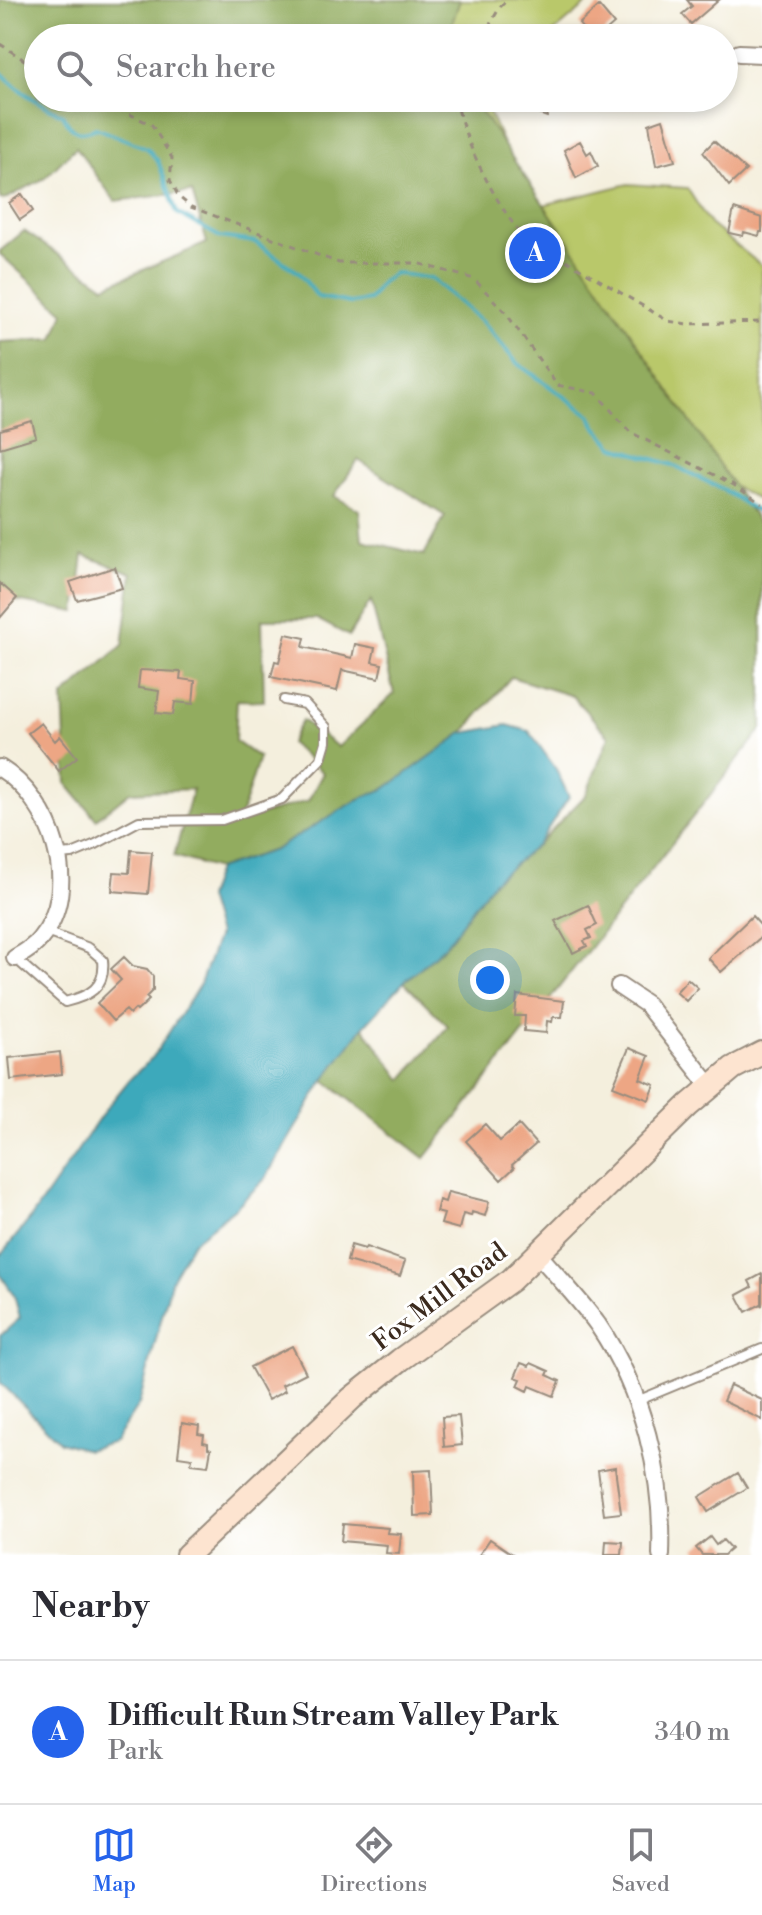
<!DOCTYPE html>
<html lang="en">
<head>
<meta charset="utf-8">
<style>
  :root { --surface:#fff; --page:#f7f7f7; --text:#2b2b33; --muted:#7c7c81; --line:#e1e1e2; --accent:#2563eb }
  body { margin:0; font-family:"Libre Bodoni",serif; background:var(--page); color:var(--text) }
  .you { position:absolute; left:490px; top:980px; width:28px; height:28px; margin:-20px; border:6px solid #fff; border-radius:50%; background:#1a73e8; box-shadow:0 0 0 12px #1a73e833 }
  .badge { display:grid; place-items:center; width:52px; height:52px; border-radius:50%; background:var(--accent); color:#fff; font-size:26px; font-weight:700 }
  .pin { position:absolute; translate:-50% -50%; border:4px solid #fff; box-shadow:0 2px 8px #0006 }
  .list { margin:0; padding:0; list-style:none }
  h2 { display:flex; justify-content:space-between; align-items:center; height:104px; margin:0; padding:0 32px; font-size:34px }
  h2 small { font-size:26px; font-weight:400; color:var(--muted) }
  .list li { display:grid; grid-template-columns:52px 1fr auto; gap:24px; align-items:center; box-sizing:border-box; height:144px; padding:0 32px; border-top:2px solid var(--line) }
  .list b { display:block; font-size:30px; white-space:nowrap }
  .list p { margin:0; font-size:26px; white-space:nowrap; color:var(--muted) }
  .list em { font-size:26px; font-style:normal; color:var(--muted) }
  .icon { flex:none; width:44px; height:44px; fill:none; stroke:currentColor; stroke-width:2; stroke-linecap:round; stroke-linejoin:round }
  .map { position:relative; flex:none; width:762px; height:1555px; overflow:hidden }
  .search { position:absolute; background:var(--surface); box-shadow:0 4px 12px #0003; left:24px; right:24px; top:24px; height:88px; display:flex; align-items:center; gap:20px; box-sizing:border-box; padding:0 28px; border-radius:44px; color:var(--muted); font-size:30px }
  .sheet { height:248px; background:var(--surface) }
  nav { display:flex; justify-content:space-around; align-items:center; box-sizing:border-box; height:112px; border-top:2px solid var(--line); background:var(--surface); font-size:22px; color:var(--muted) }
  nav a { display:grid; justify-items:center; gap:4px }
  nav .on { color:var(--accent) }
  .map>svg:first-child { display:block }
  .green { fill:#b9c86b; stroke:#7a7944; stroke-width:2 }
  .forest { fill:#92ac5f; stroke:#666b3e; stroke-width:2; fill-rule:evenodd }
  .water { fill:#3ca9bb; stroke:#3c6a6c; stroke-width:2 }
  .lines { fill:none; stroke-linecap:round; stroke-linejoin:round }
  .stream { stroke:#3ca9bb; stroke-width:4 }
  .building { fill:#eda684 }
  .lane-casing { stroke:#988c7e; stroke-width:12 }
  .street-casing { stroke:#988c7e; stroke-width:20 }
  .secondary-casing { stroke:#988c7e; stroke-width:26 }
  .path { stroke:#988c7e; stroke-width:3; stroke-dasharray:6 6; stroke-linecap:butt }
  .lane { stroke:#fff; stroke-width:8 }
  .street { stroke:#fff; stroke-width:16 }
  .secondary { stroke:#fde4d0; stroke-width:22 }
  .labels { text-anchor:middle; stroke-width:6; stroke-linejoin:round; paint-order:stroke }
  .street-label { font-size:26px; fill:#3b2a1e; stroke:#fff }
</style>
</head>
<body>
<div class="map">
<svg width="762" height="1555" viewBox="0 0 762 1555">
  <rect width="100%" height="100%" fill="#fff"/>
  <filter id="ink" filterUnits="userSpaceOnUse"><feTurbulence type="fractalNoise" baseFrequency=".0125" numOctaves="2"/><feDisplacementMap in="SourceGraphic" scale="16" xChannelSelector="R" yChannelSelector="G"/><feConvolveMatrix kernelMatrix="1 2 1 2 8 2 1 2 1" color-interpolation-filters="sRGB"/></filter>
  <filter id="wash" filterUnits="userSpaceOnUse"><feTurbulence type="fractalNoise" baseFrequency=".006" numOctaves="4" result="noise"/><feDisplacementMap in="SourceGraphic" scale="32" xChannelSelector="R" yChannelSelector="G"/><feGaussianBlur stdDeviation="1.8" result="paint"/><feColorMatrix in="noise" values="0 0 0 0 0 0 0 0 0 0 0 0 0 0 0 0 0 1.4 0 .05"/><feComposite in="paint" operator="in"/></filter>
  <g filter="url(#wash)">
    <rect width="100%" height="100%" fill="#f4efdd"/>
    <path class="green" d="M0 0H592L547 38H38V98H483L531 208 628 184 687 188 710 224 762 266V502L306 244 0 79Z"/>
    <path class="forest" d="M0 0H460L447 38H38V98H472L762 528V729L425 1158 324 1080 363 1027 402 1080 448 1026 404 982 445 946 493 882 536 846 586 795 609 736 572 696 511 677 463 733 386 789 359 799 274 850 217 869 174 856 193 789 130 792 96 819 67 784 63 697 123 645 132 573 83 555 76 612 0 598V342L54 339 64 312 0 254V251L24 231 105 286 207 243 192 192 115 201 76 147 45 178 4 200 0 199ZM358 460 445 516 424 555 362 540 359 510 334 496ZM371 600 394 694 338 747 302 720 290 743 323 773 308 801 239 821 259 758 235 741 237 700 264 701 262 619H317L349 636Z"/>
    <path class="water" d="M507 725 529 731 556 769 569 797 536 846 493 882 445 946 404 982 363 1027 324 1080 265 1179 235 1208 193 1242 172 1278 139 1404 114 1442 87 1450 60 1442 0 1382V1336L20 1318 14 1295 0 1274V1256L30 1219 108 1106 130 1079 153 1057 200 984 218 935 207 898 217 869 274 850 359 799 386 788 463 733Z"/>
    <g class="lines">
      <path class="stream" d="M0 71C18 91 38 103 63 115 70 131 79 136 96 128L147 148 158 161 177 213 220 237 255 242 299 273 318 297 350 303 369 300 381 283 394 273 432 279 484 324 517 363 590 415 595 425 614 447 673 465 722 489 762 515"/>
    </g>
    <g id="blocks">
      <path class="building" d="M687 0H719L691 24 682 14 692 6Z
        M599 6 614 24 598 38H572L583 29 579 24Z
        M531 98H553L547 117 527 110Z
        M663 119 675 161 656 166 649 124Z
        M580 141 587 154 591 151 598 166 576 178 564 150Z
        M714 141 746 170 729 186 703 152Z
        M22 194 33 211 20 220 9 203Z
        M734 209 762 218V232H760L759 236 744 232 743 236 729 233Z
        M32 421 36 437 0 448V430Z
        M115 567 122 588 77 600 70 582Z
        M0 583 17 598 0 618Z
        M286 634 305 638 303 647 352 658 355 644 375 648 372 662 382 664 379 678 342 670 337 691 271 677 275 661 279 662Z
        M140 670 181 672 180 679 195 681 193 704 175 702 173 715 156 713 159 691 138 688Z
        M41 723 55 741 60 736 77 757 59 771 28 733Z
        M131 850 152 852 148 894 112 891 114 872 129 873Z
        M588 905 597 925 587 930 591 938 584 941 587 946 573 953 555 921Z
        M752 916 762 927V936L721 972 708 958Z
        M124 957 133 966 147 969 153 976V990L146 997 149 1000 137 1011 135 1009 130 1014 126 1010 113 1021 97 1003 121 980 111 969Z
        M688 979 698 988 686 1001 676 992Z
        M517 995 564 1001 562 1017H553L552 1022 547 1021 546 1033 524 1031 525 1016H515Z
        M629 1048 649 1056 640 1079 655 1085 649 1100 613 1086Z
        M60 1052 62 1074 11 1080 9 1058Z
        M485 1124 500 1141 519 1125 536 1144 512 1165 514 1168 501 1180 466 1141Z
        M448 1192 489 1202 485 1216 472 1212 471 1216 463 1214 459 1229 441 1224 444 1214 436 1212 439 1200 445 1202Z
        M351 1245 365 1249 366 1247 405 1261 400 1276 347 1261Z
        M762 1274V1306L761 1304 746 1312 737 1295 752 1287 749 1281Z
        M292 1346 306 1373 282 1385 285 1391 268 1400 250 1367Z
        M521 1363 529 1366 531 1363 549 1371 547 1375 560 1381 554 1396 530 1386 528 1391 518 1386 521 1379 515 1377Z
        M730 1385 762 1400V1420L723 1401Z
        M459 1416 462 1445 444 1447 442 1417Z
        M182 1423 199 1426 198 1434 204 1435 203 1442 208 1443V1448L211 1449 208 1466 191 1464 192 1458 178 1456Z
        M615 1467 621 1513 604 1515 598 1470Z
        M431 1470 433 1515 414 1516 413 1471Z
        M738 1473 747 1488 708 1512 699 1497Z
        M343 1524 388 1528 387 1533 401 1534 399 1554 386 1553 387 1545 341 1541Z
        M710 1537 716 1545 723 1540 731 1549 724 1555H702L696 1548Z
        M490 1539 514 1555H479Z
        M606 1541 623 1542 622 1555H605Z"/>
    </g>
  </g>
  <g filter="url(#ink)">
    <use href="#blocks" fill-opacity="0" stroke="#988c7e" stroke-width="2"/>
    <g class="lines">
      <defs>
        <path id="lane" d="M58 855 72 854 96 844 139 821 222 820 282 799 321 759 326 742V727L305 704 284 700
          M15 958 65 1002C89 996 106 988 103 960L89 948 46 932
          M637 1401 762 1349"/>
        <path id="street" d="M739 53 762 54
          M0 768C52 800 83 888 40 939 34 947 24 953 15 958
          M619 986 646 1004 711 1087
          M538 1254C558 1277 580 1300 598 1325 643 1391 664 1476 661 1555"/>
        <path id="secondary" d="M187 1555 352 1398 400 1360 511 1280 689 1105 733 1068 762 1053"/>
      </defs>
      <use href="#lane" class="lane-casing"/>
      <use href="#street" class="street-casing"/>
      <use href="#secondary" class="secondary-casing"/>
      <path class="path" d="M482 38 500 7 507 0
        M0 44 38 69
        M97 98 152 125 172 158 170 180 179 197 191 207 339 263H417L474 279 506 313 557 385 596 393 630 432 734 485 762 504
        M456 98C463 141 493 197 519 232L668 321 687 324 762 322"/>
      <use href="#lane" class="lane"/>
      <use href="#street" class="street"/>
      <use href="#secondary" class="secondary"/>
    </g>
  </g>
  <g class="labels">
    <g class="street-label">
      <text transform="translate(439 1296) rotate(-37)" y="9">Fox Mill Road</text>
    </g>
  </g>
</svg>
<div class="you"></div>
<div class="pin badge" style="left:535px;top:253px">A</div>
<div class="search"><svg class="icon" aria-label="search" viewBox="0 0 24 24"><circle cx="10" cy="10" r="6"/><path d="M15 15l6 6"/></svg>Search here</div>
</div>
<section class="sheet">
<h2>Nearby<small></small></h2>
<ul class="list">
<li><span class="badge">A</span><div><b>Difficult Run Stream Valley Park</b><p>Park</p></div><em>340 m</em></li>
</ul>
</section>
<nav>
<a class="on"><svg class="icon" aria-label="map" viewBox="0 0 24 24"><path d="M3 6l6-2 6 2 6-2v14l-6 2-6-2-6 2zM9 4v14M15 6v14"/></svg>Map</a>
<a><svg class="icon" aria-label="directions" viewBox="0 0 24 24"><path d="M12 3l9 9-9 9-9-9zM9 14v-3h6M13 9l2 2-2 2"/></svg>Directions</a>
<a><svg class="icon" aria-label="saved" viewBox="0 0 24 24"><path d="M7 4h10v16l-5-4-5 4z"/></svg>Saved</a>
</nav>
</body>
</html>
